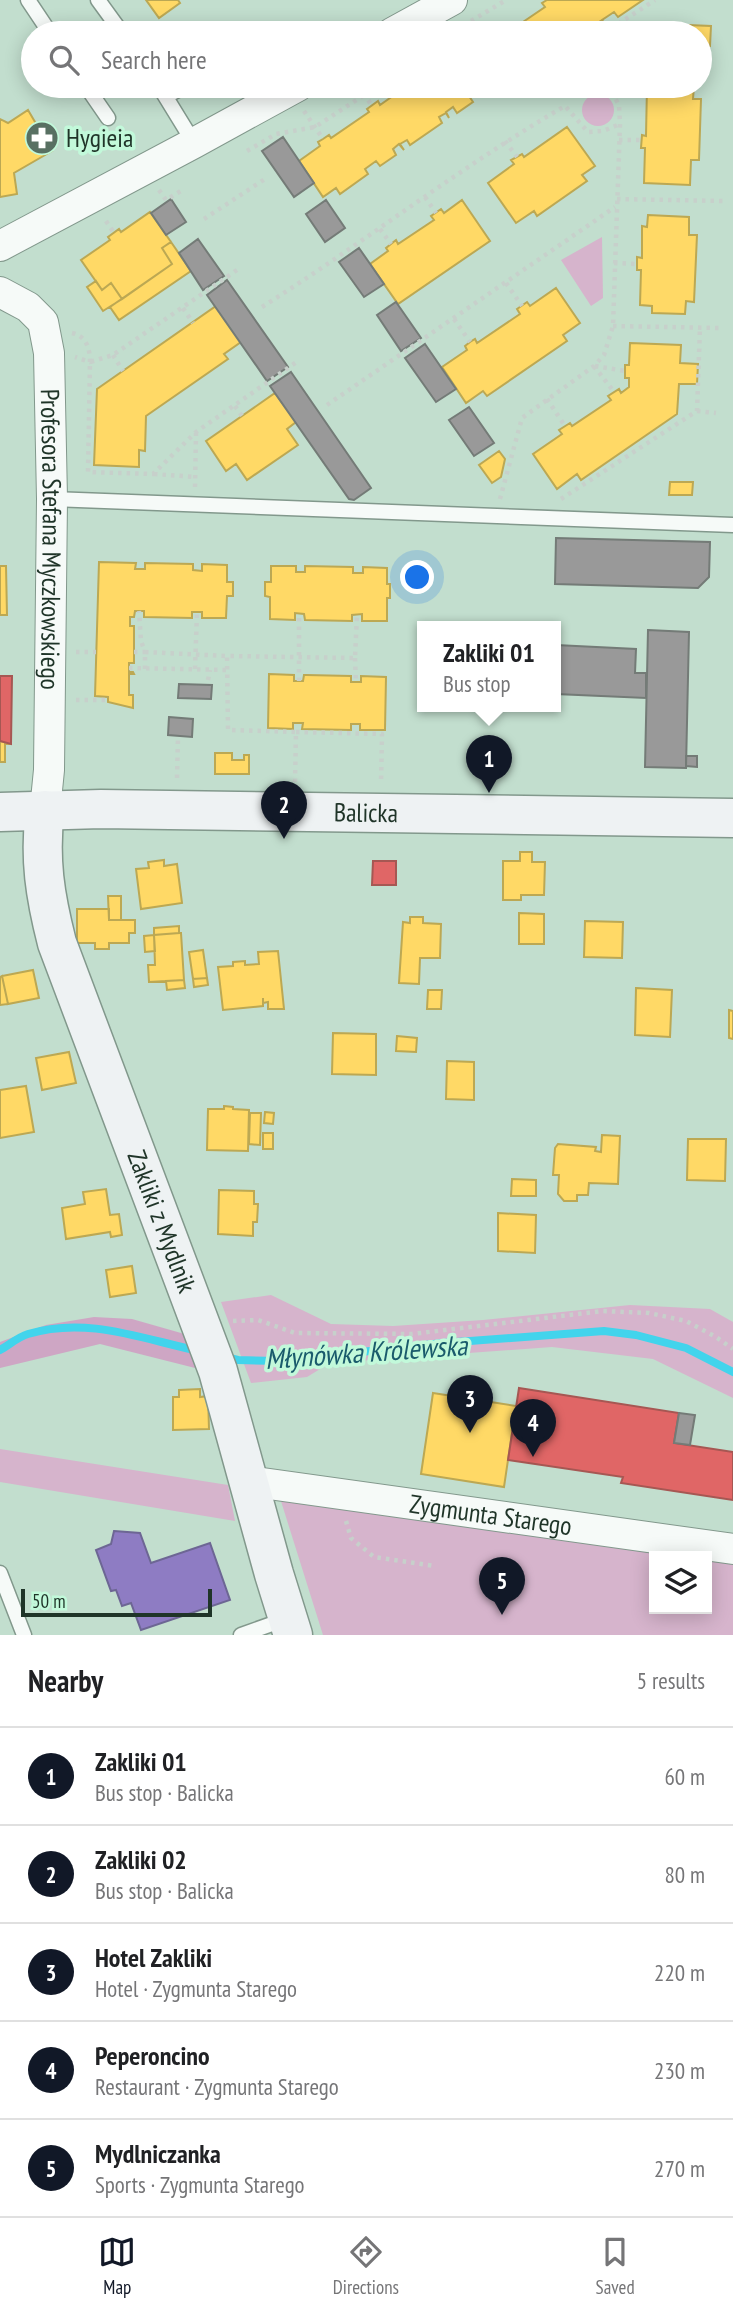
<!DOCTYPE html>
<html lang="en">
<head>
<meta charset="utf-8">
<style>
  :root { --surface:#fff; --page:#f2f2f2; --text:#202124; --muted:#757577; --line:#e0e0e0; --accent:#111827 }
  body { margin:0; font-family:"PT Sans Narrow",sans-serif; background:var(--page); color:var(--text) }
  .controls { position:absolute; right:21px; bottom:21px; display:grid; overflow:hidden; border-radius:0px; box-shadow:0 4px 18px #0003 }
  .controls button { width:63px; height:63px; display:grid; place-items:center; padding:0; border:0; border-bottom:2px solid var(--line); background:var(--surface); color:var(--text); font:35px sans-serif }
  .scale { position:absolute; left:21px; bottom:18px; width:191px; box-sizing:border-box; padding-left:7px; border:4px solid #1f3428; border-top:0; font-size:19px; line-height:24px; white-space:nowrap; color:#1f3428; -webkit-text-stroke:5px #c2f9da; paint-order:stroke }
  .you { position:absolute; left:418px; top:578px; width:24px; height:24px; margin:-18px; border:5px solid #fff; border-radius:50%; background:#1a73e8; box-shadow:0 0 0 10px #1a73e833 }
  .badge { display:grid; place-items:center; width:46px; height:46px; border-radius:50%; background:var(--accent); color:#fff; font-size:23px; font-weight:700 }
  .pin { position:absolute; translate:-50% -58px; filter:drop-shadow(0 2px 4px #0008) }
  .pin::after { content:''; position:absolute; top:37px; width:24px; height:21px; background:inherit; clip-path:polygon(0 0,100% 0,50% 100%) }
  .popup { position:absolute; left:417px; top:621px; width:144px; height:91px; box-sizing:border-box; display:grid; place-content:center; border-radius:0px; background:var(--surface); filter:drop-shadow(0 2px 5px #0005); font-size:23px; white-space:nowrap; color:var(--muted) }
  .popup b { font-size:26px; color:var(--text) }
  .popup::after { content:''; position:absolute; left:50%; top:100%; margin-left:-14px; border:14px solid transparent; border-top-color:var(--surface) }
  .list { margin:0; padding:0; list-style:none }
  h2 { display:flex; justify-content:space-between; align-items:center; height:91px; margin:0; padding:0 28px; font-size:30px }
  h2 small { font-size:23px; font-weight:400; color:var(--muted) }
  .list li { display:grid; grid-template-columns:46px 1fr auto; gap:21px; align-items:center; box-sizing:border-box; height:98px; padding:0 28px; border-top:2px solid var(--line) }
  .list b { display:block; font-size:26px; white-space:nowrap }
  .list p { margin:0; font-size:23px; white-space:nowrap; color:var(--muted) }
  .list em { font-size:23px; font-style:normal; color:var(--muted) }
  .icon { flex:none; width:38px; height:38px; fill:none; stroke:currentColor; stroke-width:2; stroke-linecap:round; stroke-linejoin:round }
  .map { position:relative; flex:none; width:733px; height:1635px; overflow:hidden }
  .search { position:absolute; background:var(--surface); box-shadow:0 4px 18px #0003; left:21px; right:21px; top:21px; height:77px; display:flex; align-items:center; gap:18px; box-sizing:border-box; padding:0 24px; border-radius:38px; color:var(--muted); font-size:26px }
  .sheet { height:581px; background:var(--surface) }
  nav { display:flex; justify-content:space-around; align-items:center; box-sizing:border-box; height:98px; border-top:2px solid var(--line); background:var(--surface); font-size:19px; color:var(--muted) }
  nav a { display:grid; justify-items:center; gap:4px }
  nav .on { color:var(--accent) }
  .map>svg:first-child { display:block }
  .green { fill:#d6b4cc }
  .forest { fill:#cea6c4 }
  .homes { fill:#ffd966; stroke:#bca853; stroke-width:2 }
  .shops { fill:#e06666; stroke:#a65753; stroke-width:2 }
  .offices { fill:#8e7cc3; stroke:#6d6694; stroke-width:2 }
  .industry { fill:#999; stroke:#747b77; stroke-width:2 }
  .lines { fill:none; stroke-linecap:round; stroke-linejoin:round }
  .stream { stroke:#42d4ec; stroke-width:8 }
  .lane-casing { stroke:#82988c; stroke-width:17 }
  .street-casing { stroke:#82988c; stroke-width:32 }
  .secondary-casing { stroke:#82988c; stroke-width:41 }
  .path { stroke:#c7d0cb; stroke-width:4.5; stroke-dasharray:3.5 5; stroke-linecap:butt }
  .lane { stroke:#f6faf8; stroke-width:14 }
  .street { stroke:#f6faf8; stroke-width:30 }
  .secondary { stroke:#eef2f3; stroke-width:38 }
  .labels { text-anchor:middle; stroke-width:7; stroke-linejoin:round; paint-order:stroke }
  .poi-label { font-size:26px; fill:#1f3428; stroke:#c2f9da; text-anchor:start }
  .street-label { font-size:26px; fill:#1f3428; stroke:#c2f9da }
  .water-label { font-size:28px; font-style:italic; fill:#1a5b6c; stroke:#c2f9da }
</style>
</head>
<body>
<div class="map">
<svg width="733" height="1635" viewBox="0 0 733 1635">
  <rect width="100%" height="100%" fill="#c2dece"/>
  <path class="green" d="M582 110a16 16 0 1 1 32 0a16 16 0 1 1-32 0Z
    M602 237 603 298 591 306 561 260Z
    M271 1295 331 1324 393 1326 483 1320 630 1305 710 1309 733 1322V1398L653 1359 552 1347 330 1363 307 1377 251 1383 221 1302Z
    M0 1449 228 1485 235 1521 0 1482Z
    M280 1498 680 1556H654V1609H707V1560L733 1564V1635H323Z"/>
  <path class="forest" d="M94 1317 132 1319 188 1335 203 1370 100 1344 0 1368V1342L46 1325Z"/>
  <path class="homes" d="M146 0H178L180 3 159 18Z
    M547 0H643L618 17 614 12 602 20 606 25 602 20 590 28 593 33H530L523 22 545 7 542 3Z
    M497 24 504 33H484Z
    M688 25 711 26 710 46 700 45V33H688Z
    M407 86H496L485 94 481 88 469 96 473 102 457 113 453 107 446 112 449 118 446 113 439 117 442 123 410 145 407 140 400 144 404 150 399 144 393 149 396 155 380 166 376 161 365 169 368 174 340 194 336 188 323 197 299 161 320 146 318 142 323 139 329 135 331 138 369 112 367 109 378 101 380 105Z
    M647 86H694L693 99H701L699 160H691L690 185 644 183 645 148H641L642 135 646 136Z
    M28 110 52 151 14 173 17 194 0 197V119L8 123Z
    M567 127 595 166 582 175 587 181 537 216 534 211 516 223 488 183 514 164 511 160 522 154 524 157Z
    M462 200 490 241 398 304 370 264 388 251 386 248 396 240 398 244 434 220 431 216 441 209 444 213Z
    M150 212 171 242 162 248 172 264 122 299 111 283 102 290 81 260 110 240 108 237 119 229 121 232Z
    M648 215 689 217V235H697L694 302 686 301 685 314 652 313V306L640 305 641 270H637V257L642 258V226L647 227Z
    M171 242 191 271 119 320 110 307 172 264 162 248Z
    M96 281 102 290 111 283 122 299 103 311 87 287Z
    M556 288 580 323 563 335 567 341 487 396 483 391 466 403 442 367 467 350 465 346 470 342 475 339 477 343 520 314 517 309 527 302 530 306Z
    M216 306 241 342 224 354 228 359 146 416 145 451 139 450V467L94 465 97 389Z
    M630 343 681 345 680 363 698 364 697 384H679L677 414 581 480 577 474 557 489 533 454 562 434 559 430 570 423 572 426 611 400 608 396 619 389 621 393 629 387V378H625V365H629Z
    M275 393 296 422 287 429 298 445 247 480 236 464 226 471 206 441Z
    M499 451 505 459 501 477 492 483 479 465Z
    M670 482H693L692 495H669Z
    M99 562 136 563 135 569H145V563L193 564V570L202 571V564L227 565V582H233V596H227L226 618H202V612H192V618L144 617V611H135L134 617H130V626H134V663H129V672H133L134 674H129V695H133V708L108 702V697L95 696Z
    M0 566H6L7 615H0Z
    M271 566H296V572H305V566L353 567V573H363V567L387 568V584H390V598H387V621H362V614L352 615V621L305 620 304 614 295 613V620L270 619V597L265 596V582H271Z
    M269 674 294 675V681H303L304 675H306L351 676V682H361V676L386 677 385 730H360V724H351V730L302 729 303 723H293V729L268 728Z
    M0 741 11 744H5V762H0Z
    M215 753H232V760H244V755H249V774H215Z
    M520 852H532V862H545L544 895H521V900H503V861H520Z
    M164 860V866L177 864 182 903 141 909 136 869 149 868 148 862Z
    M108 896H121V920H109Z
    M77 909H109V920H135V933H129V943H109V949H95V943H77Z
    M519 913 544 914V944H519Z
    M410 917H423V923L441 924 440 958H420L419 984 399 983 403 922 410 923Z
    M585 921 623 922 622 958 584 957Z
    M179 926V933L154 935V928Z
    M179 933H181L184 980 149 982 148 965H155L154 935Z
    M154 935 155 951 145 952 144 936Z
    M203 950 207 978 193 979 189 952Z
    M278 951 284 1009H268V1002L263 1003V998V1006L223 1010 218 967 233 966V962L245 961V965L259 964 258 952Z
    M33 970 39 998 8 1004 2 976Z
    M2 976 8 1004 0 1005V977Z
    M207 978 208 985 194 987 193 979Z
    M184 980 185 988 167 990 166 981Z
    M636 988 672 990 670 1037 635 1035Z
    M428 990H442L441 1009H427Z
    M729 1010 733 1011V1039L729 1038Z
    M333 1033 376 1034V1075L332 1074Z
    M397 1036 417 1038 416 1052 396 1051Z
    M69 1052 76 1083 42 1090 36 1058Z
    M447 1061 474 1062V1100L446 1099Z
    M26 1086 34 1132 0 1138V1090Z
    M224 1106 233 1107V1109L249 1110 248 1151 207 1150 208 1109H224Z
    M265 1112 274 1113 273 1124 264 1123Z
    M250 1113H261L260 1145 249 1144Z
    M263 1133H273V1149H263Z
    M602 1135 620 1136 618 1184 589 1183 588 1195H577V1201H564L558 1194 559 1175H553L555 1148 558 1144 596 1147 595 1151 601 1152Z
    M688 1139H726L725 1181 687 1180Z
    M512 1179 536 1180V1196H511Z
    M106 1189 110 1215 119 1214 122 1235 111 1237 110 1232 66 1239 62 1208 85 1204 83 1192Z
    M219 1190 254 1191V1204H258L257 1222H253V1236L218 1234Z
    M498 1213 536 1215 535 1253 498 1251Z
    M132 1266 136 1293 110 1297 106 1270Z
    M200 1389V1397L208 1396 209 1429 173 1430V1397H179V1390Z
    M433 1393 516 1406 504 1487 421 1474Z"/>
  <path class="shops" d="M0 676H12L11 744 0 741Z
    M373 861H396V885H372Z
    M519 1388 679 1413 674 1443 733 1452V1500L621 1483 623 1477 508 1460Z"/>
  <path class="offices" d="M114 1531 140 1533 151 1563 210 1543 230 1600 141 1630 131 1603 122 1606 116 1590 111 1591 96 1550 111 1544Z"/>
  <path class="industry" d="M283 137 314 183 294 197 262 151Z
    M171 199 186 222 166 235 151 213Z
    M326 200 345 228 325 242 306 214Z
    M198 239 224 276 203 290 179 253Z
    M359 248 384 284 364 297 339 262Z
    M227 280 288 367 267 381 207 295Z
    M396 302 421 338 401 351 377 315Z
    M425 344 456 389 436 402 405 358Z
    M291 372 371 488 354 500 349 499 270 386Z
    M469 407 494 443 474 456 449 420Z
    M556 538 710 542 709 577 698 588 555 584Z
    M648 630 689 632 686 768 645 767Z
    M556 645 636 649 635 673H646V698L556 694Z
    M179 684 212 685 211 699 178 698Z
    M169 717 193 719 192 737 168 735Z
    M686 756H697V767L686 766Z
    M679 1413 695 1415 690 1445 674 1443Z"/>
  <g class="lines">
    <path class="stream" d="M0 1350C9 1345 18 1337 28 1334 87 1316 142 1339 199 1351
      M225 1357 238 1360 279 1361 443 1343 604 1331 636 1335 686 1348 733 1372"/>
    <defs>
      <path id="lane" d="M28 0 50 33
        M98 0 122 33
        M86 86 108 118
        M159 86 194 143
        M166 96 186 86
        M52 499 733 525
        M0 1573 24 1635
        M241 1635 286 1619"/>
      <g id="street">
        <path d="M392 33 452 0"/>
        <path d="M0 246 194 143 298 86"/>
        <path id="s1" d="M0 292 28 307 43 322 49 353 52 499 49 770 45 810"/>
        <path id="s2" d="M248 1481 733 1549"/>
      </g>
      <g id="secondary">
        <path id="s3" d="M45 810C39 859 45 896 57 943L218 1371 274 1574 293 1635"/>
        <path id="s4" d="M0 812 101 809 733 818"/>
      </g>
    </defs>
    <use href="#lane" class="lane-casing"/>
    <use href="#street" class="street-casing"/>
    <use href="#secondary" class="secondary-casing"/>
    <path class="path" d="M471 21 506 0
      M604 33 655 0
      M359 86 372 106
      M304 111 323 139
      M619 140H642
      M505 141 517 157
      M247 151 276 134 315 127 378 86
      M159 190 166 200 184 189
      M425 197 436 213
      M617 199 724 201
      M204 219 265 179
      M106 221 114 233
      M380 229 391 244
      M614 263 637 264
      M237 270 113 355 90 362 88 472 153 474 196 432 298 361
      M506 283 522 306
      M262 307C365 242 460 167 565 106L588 132 603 131 620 124
      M183 308 193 323
      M454 319 470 342
      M613 326 719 328
      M72 333C86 336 90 348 90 362L75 357
      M113 355 123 371
      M594 366 614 392
      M595 366 625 371
      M547 399 565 426
      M327 405 615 207
      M235 406 242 416
      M697 411 716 413
      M154 474 195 477
      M195 487 196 433
      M500 499 522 418 594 366 604 355 613 326 620 124 619 105 608 86
      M561 499 697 411 700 327
      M76 652H96
      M134 652H145L141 641 139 611
      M355 658 356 682
      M129 668 228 670
      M145 669V652L227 656
      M195 669 197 612
      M208 680 210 670
      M299 681V614
      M76 700H108
      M296 732 382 734 381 784
      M177 778 178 736
      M295 782 296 732 228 730 227 656 355 658 357 615
      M233 1321 258 1320 295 1333 412 1334 603 1311 649 1313 686 1321 716 1337 733 1349
      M346 1521 351 1538 374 1557 435 1566"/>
    <use href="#lane" class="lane"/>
    <use href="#street" class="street"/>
    <use href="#secondary" class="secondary"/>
  </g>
  <defs>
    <symbol id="pharmacy-disc" viewBox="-11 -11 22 22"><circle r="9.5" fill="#587062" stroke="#c2f9da"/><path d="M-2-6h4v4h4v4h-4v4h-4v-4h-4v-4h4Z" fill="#fff"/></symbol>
  </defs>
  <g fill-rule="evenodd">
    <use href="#pharmacy-disc" x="23" y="119" width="38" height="38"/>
  </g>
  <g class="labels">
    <g class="poi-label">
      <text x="66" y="147">Hygieia</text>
    </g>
    <g class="street-label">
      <text dy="9" stroke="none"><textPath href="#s1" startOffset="271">Profesora Stefana Myczkowskiego</textPath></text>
      <text dy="9" stroke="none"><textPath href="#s4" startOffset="366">Balicka</textPath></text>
      <text dy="9" stroke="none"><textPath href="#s3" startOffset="432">Zakliki z Mydlnik</textPath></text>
      <text dy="9" stroke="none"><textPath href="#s2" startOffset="245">Zygmunta Starego</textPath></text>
    </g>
    <g class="water-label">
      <text transform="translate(366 1352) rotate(-4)" y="10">Młynówka Królewska</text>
    </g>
  </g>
</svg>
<div class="controls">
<button><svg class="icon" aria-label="layers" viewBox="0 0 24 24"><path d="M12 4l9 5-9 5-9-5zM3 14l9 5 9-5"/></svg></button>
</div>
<div class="scale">50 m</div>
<div class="you"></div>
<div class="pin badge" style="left:489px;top:793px">1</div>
<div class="popup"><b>Zakliki 01</b>Bus stop</div>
<div class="pin badge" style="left:284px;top:839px">2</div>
<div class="pin badge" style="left:470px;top:1433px">3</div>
<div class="pin badge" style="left:533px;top:1457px">4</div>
<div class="pin badge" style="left:502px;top:1615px">5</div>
<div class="search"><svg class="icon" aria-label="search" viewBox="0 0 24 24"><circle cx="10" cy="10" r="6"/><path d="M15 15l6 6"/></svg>Search here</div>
</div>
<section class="sheet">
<h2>Nearby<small>5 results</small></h2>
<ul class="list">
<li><span class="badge">1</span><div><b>Zakliki 01</b><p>Bus stop · Balicka</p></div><em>60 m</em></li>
<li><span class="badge">2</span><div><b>Zakliki 02</b><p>Bus stop · Balicka</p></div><em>80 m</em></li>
<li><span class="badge">3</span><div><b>Hotel Zakliki</b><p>Hotel · Zygmunta Starego</p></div><em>220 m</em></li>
<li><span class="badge">4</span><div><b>Peperoncino</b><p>Restaurant · Zygmunta Starego</p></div><em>230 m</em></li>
<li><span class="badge">5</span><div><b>Mydlniczanka</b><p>Sports · Zygmunta Starego</p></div><em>270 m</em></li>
</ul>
</section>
<nav>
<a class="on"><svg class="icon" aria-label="map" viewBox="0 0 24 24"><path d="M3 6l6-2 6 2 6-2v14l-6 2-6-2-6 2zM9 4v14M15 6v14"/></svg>Map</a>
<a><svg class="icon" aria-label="directions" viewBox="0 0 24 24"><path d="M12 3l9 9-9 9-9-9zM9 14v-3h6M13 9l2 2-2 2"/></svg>Directions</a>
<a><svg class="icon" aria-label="saved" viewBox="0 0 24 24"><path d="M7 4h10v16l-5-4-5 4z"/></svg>Saved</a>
</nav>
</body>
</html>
